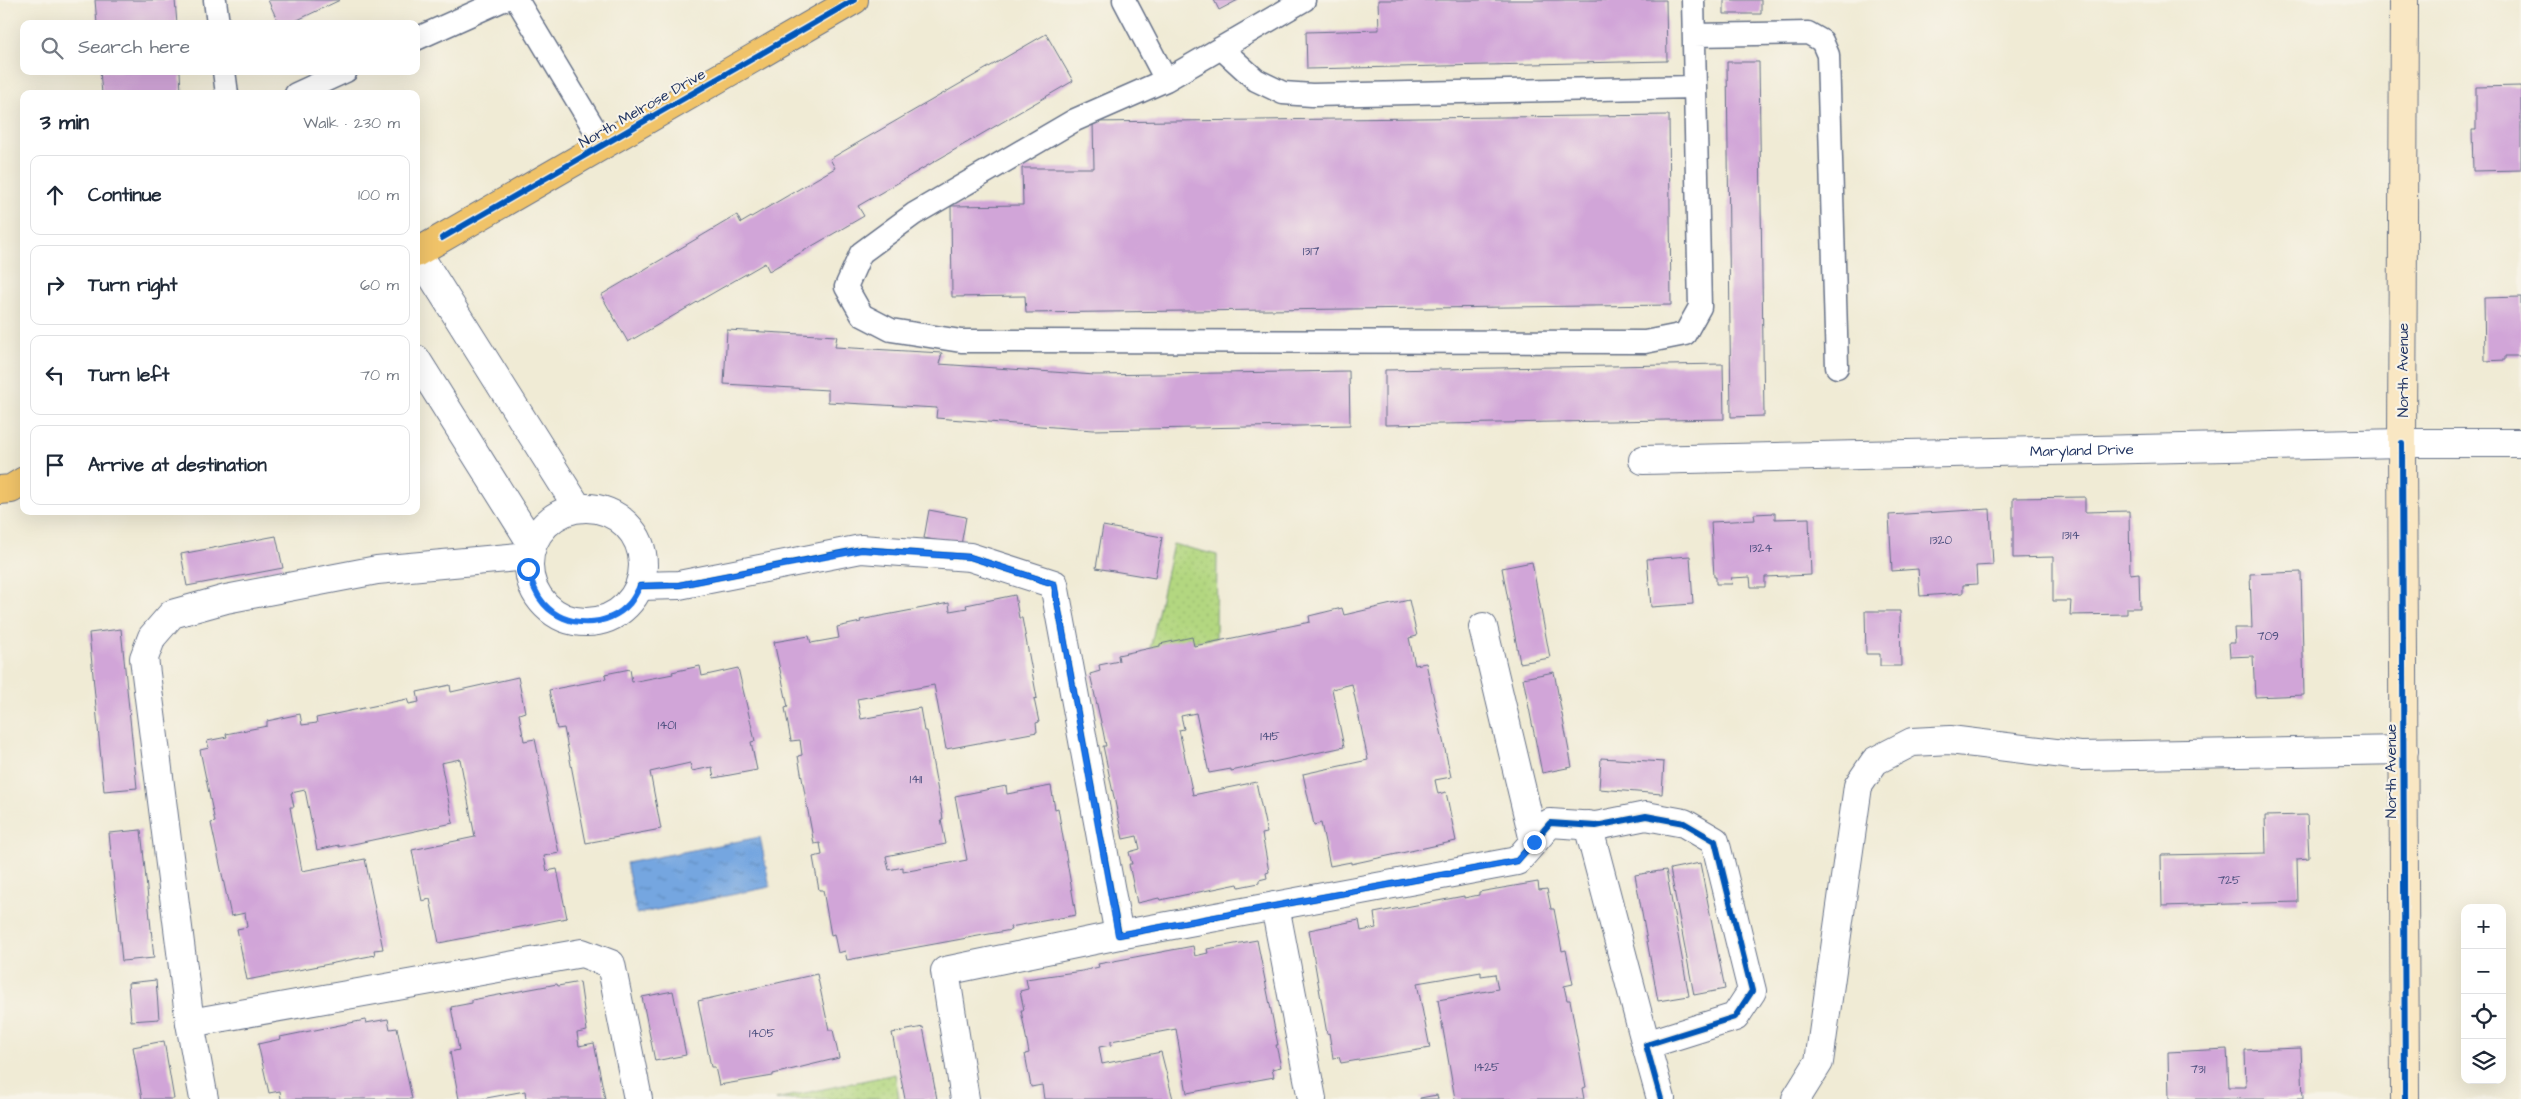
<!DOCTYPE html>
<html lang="en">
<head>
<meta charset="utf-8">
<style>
  :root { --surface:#fff; --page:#f6f6f7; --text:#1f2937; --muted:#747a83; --line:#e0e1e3 }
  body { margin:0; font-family:"Architects Daughter",sans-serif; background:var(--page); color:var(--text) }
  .controls { position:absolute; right:15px; bottom:15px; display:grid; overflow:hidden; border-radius:10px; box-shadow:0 5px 20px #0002 }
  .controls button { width:45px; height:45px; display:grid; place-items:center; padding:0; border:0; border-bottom:1px solid var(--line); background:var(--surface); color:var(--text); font:25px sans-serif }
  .stop { position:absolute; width:15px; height:15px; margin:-11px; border:4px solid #1a73e8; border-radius:50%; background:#fff }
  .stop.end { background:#1a73e8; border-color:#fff; box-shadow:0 1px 5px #0008 }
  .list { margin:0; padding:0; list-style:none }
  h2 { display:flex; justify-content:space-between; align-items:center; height:65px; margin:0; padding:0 20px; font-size:21px }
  h2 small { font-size:16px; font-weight:400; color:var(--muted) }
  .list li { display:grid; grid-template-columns:32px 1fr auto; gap:15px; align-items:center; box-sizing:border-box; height:80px; margin:0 10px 10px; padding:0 10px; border:1px solid var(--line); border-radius:10px }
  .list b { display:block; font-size:19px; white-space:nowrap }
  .list em { font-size:16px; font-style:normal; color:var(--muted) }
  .icon { flex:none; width:28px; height:28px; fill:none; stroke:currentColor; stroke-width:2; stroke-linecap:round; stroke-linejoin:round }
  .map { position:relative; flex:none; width:2521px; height:1099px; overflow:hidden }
  .search { position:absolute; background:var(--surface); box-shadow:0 5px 20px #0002; left:20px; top:20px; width:400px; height:55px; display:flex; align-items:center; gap:12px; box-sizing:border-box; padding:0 18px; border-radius:10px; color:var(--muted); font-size:19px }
  .panel { position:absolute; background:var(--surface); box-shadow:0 5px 20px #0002; left:20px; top:90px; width:400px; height:425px; border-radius:10px }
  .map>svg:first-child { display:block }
  .grass { fill:url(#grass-dots); stroke:#67836f }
  .water { fill:url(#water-ripples); stroke:#486a9f }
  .building { fill:#d1a5d8 }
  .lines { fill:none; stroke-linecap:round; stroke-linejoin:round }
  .service-casing { stroke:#667188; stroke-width:25 }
  .minor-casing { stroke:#667188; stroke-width:30 }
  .tertiary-casing { stroke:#667188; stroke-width:30 }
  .secondary-casing { stroke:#667188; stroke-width:30 }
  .primary-casing { stroke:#667188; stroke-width:30 }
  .service { stroke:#fff; stroke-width:22 }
  .minor { stroke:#fff; stroke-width:28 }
  .tertiary { stroke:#fff; stroke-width:28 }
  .secondary { stroke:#f9e7c3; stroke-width:28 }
  .primary { stroke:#f0c369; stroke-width:28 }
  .cycleway-casing { stroke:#f7f3e8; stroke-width:9 }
  .cycleway { stroke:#0057b8; stroke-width:6 }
  .route { stroke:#1a73e8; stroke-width:6 }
  .labels { text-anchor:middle; stroke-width:4.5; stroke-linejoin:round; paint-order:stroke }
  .number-label { font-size:12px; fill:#484c7c }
  .street-label { font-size:15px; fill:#1b2f5e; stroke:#f7f3e8 }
</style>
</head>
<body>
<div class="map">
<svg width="2521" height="1099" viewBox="0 0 2521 1099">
  <defs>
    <pattern id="grass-dots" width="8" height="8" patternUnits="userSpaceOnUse" patternTransform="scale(1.25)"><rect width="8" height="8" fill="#b3d780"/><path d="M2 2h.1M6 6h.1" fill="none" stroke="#99b971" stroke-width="1.8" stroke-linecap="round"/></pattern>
    <pattern id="water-ripples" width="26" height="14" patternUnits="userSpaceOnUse" patternTransform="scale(1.25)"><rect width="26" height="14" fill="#74a6e0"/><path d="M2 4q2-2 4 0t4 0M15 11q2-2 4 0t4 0" fill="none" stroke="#5e88b9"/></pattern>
  </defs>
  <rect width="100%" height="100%" fill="#f7f3e8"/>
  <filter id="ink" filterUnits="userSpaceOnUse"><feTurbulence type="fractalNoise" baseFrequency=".02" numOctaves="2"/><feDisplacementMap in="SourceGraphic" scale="10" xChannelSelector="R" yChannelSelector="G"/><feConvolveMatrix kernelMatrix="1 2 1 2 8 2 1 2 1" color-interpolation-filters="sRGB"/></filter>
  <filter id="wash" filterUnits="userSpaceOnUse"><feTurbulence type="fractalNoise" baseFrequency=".0096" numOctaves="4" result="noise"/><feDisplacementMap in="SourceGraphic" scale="20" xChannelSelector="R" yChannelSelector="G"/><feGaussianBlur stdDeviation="1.12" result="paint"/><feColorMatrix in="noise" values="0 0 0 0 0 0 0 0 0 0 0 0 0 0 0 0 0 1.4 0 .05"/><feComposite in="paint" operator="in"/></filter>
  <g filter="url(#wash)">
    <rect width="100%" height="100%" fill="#f0ebd5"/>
    <path class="grass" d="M1173 544 1217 555 1216 638 1150 649Z
      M895 1074 899 1099H776L881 1077Z"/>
    <path class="water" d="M760 837 770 887 637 914 626 863Z"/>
    <g id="blocks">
      <path class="building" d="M95 0H175L177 24H97Z
        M268 0H340L289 24H279Z
        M1214 0H1238L1219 10Z
        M1378 0H1666L1667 61 1307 69 1306 32 1379 30Z
        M1724 0H1761V14H1724Z
        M1046 34 1073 81 858 206 864 216 769 271 765 263 628 342 601 295 737 215 741 223 835 168 830 159Z
        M1727 62H1759L1764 416 1731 417Z
        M100 71H180L181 94H102Z
        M2521 86V170L2473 171 2472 130H2476V87Z
        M1669 115 1671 305 1026 313 1025 296 952 297 951 206 1023 205 1022 168H1094L1093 122Z
        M2521 297V356H2505V360L2485 361 2484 298Z
        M727 330 837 336 835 347 942 353 939 364 1095 375 1349 371 1350 425 1093 430 936 418 937 408 828 402V390L724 384Z
        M1723 364 1724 419 1385 425V370Z
        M2085 497V512L2129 511 2130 574 2139 573 2140 608H2127V614L2070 615 2071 601H2053V557L2013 558V498Z
        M1990 509 1993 565 1976 566 1977 584 1963 585V593L1920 596 1918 569 1892 571 1889 515Z
        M929 510 966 517 961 545 924 538Z
        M1775 513V519L1809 518 1811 575 1765 577V587H1751L1750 577 1731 578 1732 584H1716V577H1714L1711 522 1755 520 1754 514Z
        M1103 526 1162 537 1155 578 1096 568Z
        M276 536 283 568 187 586 181 554Z
        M1690 556 1693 604 1651 607 1647 559Z
        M1532 562 1550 658 1520 663 1502 568Z
        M2301 572 2304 695 2255 697 2253 656 2230 657 2229 643H2235L2234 628H2252L2250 574Z
        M1015 595 1019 618H1022L1037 698 1034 699 1039 722 1036 723 1037 732 946 749 934 685 857 699 861 719 920 708 924 731H927L943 819H941L946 844 886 856 889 870 903 867V872L967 860 955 796 1006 786 1007 794 1051 786 1055 809 1058 808 1076 915 1010 927 1011 930 847 960 845 951 838 953 834 934 831 935 823 890H819L813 857 822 855 820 843 814 844 798 756 802 755 800 740 791 741 785 708 788 707 774 642 809 636 811 643 839 638 837 627 861 622 860 620 949 603 950 611 967 608 966 605Z
        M1409 600 1417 636 1409 638 1415 665 1426 663 1451 777 1435 780 1438 794 1446 792 1456 841 1351 864V862L1330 866 1321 823 1314 825 1303 774 1368 760 1352 684 1332 689 1344 747 1231 771V769L1209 773 1196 713 1181 716 1184 729 1179 730 1193 795 1256 782 1267 833 1262 834 1269 872 1266 873 1267 878 1259 880V883L1239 887 1238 884 1160 900 1159 898 1137 903 1129 864H1132L1129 852 1140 849 1137 836 1123 839 1103 746H1106L1103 731 1090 674 1100 671 1099 665 1119 661 1118 655 1160 646V644L1192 637 1194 646 1310 622 1309 616 1342 608 1344 615Z
        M1865 611H1900L1901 666H1880V654H1866Z
        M121 629 137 788 104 791 89 633Z
        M700 666 702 676 738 668 755 741 751 742 757 770 714 778 712 767 692 771 690 763 650 772 661 829 586 843 564 728 557 729 549 690 606 679 605 674 630 669 632 682 673 674 672 672Z
        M1554 672 1572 767 1542 773 1523 678Z
        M518 677 525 712 519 714 524 741 535 739 559 853 544 856 547 871 557 869 567 918 439 943 430 899 422 901 412 850 475 837 460 759 441 763 453 823 339 847V845L317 850 305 790 291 793 294 807H290L302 871 365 859 383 949 374 950 375 955 247 980 237 929 247 927 245 913 231 916 211 823 215 822 200 750 209 748 207 741 227 737 226 734 267 726V721L300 714 302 725 317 723 316 718 407 699 409 704 419 702 417 692 450 685 451 692Z
        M1601 758 1664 762 1662 794 1599 789Z
        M2307 815 2309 858 2297 859 2298 902 2162 906 2161 855 2266 853 2265 816Z
        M141 830 154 958 122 961 109 833Z
        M1700 863 1725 989 1694 995 1670 869Z
        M1666 870 1689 996 1658 1001 1635 875Z
        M1538 882 1539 890 1547 889 1551 909H1554L1562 951 1566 950 1573 984 1564 986 1567 1000H1570L1586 1087 1582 1088 1584 1099H1455L1438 1000 1498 989 1495 974 1481 976V972L1417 983 1430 1048 1341 1063 1339 1057 1333 1058 1329 1033 1327 1034 1309 930 1359 920 1361 931 1376 928 1374 913 1464 896V898L1479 895V892Z
        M1257 940 1278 1045H1276L1281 1067 1272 1069 1274 1077 1187 1093 1176 1029 1111 1041V1045L1099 1047 1102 1064 1161 1052 1173 1099H1044L1042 1085 1031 1087 1025 1054 1029 1053 1021 1010H1024L1020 991 1028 989 1026 979 1082 971 1099 967 1098 964 1193 946 1195 956 1208 953 1207 949Z
        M817 974 829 1030H833L839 1058 773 1074V1076L719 1085 715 1067H711L698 1001Z
        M156 980 159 1019 131 1021 128 983Z
        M580 982 587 1031 577 1033 579 1046 594 1043 605 1099H526L525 1091 481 1099H459L450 1052 459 1050 451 1007 472 1003V1000L557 984 558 986Z
        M673 991 686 1055 655 1061 642 997Z
        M388 1019 390 1029 397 1028 412 1099H281L280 1091 269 1093 258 1044 281 1039 280 1037 365 1020 366 1023Z
        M923 1027 937 1099H905L892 1033Z
        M164 1041 174 1099H142L133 1047Z
        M2301 1048 2303 1099H2169L2168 1052 2227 1049 2229 1087H2246L2245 1050Z
        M1437 1095 1438 1099H1420V1098Z"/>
    </g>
  </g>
  <g filter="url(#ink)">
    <use href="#blocks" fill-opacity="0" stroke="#667188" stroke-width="1"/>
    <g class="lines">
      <defs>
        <path id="service" d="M215 0 218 24
          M517 0 604 145
          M1124 0 1166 80
          M1304 0 1166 80 1075 120 914 214 861 253 846 287 862 315 891 330 961 341 1645 342 1685 334 1700 307 1693 0
          M1694 35 1808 33 1822 41 1828 55 1837 367
          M416 39 503 0
          M1221 48 1256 80 1283 93 1312 95 1695 87
          M224 71 227 94
          M296 94 346 71"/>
        <g id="minor">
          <path d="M417 252 578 508"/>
          <path d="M416 359 532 544"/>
          <path id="s1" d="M1643 460 2402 443"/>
          <circle cx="586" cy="565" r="57"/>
          <path d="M640 586 679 585 861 549 970 557 1054 584 1119 935 1517 861 1550 823 1596 826 1646 816 1684 823 1715 841 1752 991 1735 1017 1646 1045 1661 1099"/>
          <path d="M1483 627 1534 841"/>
          <path d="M1588 825 1646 1045"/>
          <path d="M1275 906 1312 1099"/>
          <path d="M190 1023 582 953 611 964 638 1099"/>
          <path d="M204 1099 190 1023 144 658 152 637 172 614 226 599 377 570 529 556"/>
          <path d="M965 1099 945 971 1119 935"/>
          <path d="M1796 1099 1819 1062 1858 786 1875 761 1912 742 1950 740 2080 756 2404 750"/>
        </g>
        <path id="tertiary" d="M2402 443H2521"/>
        <path id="secondary" d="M2404 0 2402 443 2405 1099"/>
        <path id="primary" d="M416 253 854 0
          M0 490 11 489 24 481"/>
      </defs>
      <use href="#service" class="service-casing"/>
      <use href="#minor" class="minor-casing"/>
      <use href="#tertiary" class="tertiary-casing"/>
      <use href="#secondary" class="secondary-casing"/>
      <use href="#primary" class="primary-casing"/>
      <use href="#service" class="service"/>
      <use href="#minor" class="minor"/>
      <use href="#tertiary" class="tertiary"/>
      <use href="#secondary" class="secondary"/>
      <use href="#primary" class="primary"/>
      <defs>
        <path id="cycleway" d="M442 238 854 0
          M2402 443 2405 1099
          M640 586 679 585 861 549 970 557 1054 584 1119 935 1517 861 1550 823 1596 826 1646 816 1684 823 1715 841 1752 991 1735 1017 1646 1045 1661 1099"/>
      </defs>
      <use href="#cycleway" class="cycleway-casing"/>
      <use href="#cycleway" class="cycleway"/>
    </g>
  </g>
  <g class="lines" filter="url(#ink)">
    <path class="route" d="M528 569C532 582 535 594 544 604 566 629 608 628 630 603 634 598 637 592 640 586L679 585 861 550 970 557 1054 584 1118 935 1517 861 1534 842"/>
  </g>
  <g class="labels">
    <g class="number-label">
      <text x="1311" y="255">1317</text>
      <text x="2071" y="539">1314</text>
      <text x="1941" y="544">1320</text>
      <text x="1761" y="552">1324</text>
      <text x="2268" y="640">709</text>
      <text x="667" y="729">1401</text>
      <text x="1270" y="740">1415</text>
      <text x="916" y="783">1411</text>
      <text x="2229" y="884">725</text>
      <text x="762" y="1037">1405</text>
      <text x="1487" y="1071">1425</text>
      <text x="2198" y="1073">731</text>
    </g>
    <g class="street-label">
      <text transform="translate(642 108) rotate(-30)" y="5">North Melrose Drive</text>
      <text transform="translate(2403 370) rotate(-90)" y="5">North Avenue</text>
      <text dy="5" stroke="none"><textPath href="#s1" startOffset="439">Maryland Drive</textPath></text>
      <text transform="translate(2391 771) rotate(-90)" y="5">North Avenue</text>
    </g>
  </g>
</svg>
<div class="controls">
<button>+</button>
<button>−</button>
<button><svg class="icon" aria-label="locate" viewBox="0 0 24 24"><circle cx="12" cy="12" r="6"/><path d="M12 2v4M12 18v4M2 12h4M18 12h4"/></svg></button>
<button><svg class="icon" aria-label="layers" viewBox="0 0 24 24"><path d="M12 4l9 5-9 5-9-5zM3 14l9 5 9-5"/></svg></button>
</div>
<div class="stop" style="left:528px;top:569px"></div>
<div class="stop end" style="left:1534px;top:842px"></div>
<div class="search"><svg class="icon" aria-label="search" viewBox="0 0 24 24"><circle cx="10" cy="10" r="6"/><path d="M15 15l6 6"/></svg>Search here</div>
<section class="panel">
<h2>3 min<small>Walk · 230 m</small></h2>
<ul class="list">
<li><svg class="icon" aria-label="ahead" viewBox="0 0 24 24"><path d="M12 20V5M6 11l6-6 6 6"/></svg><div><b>Continue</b></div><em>100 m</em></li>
<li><svg class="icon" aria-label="right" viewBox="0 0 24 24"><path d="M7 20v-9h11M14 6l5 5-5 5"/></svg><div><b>Turn right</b></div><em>60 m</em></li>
<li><svg class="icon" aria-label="left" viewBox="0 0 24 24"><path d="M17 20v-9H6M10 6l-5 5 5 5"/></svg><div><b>Turn left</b></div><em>70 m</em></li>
<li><svg class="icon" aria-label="arrive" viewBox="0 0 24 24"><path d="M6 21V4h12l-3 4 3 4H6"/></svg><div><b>Arrive at destination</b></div></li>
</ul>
</section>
</div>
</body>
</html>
